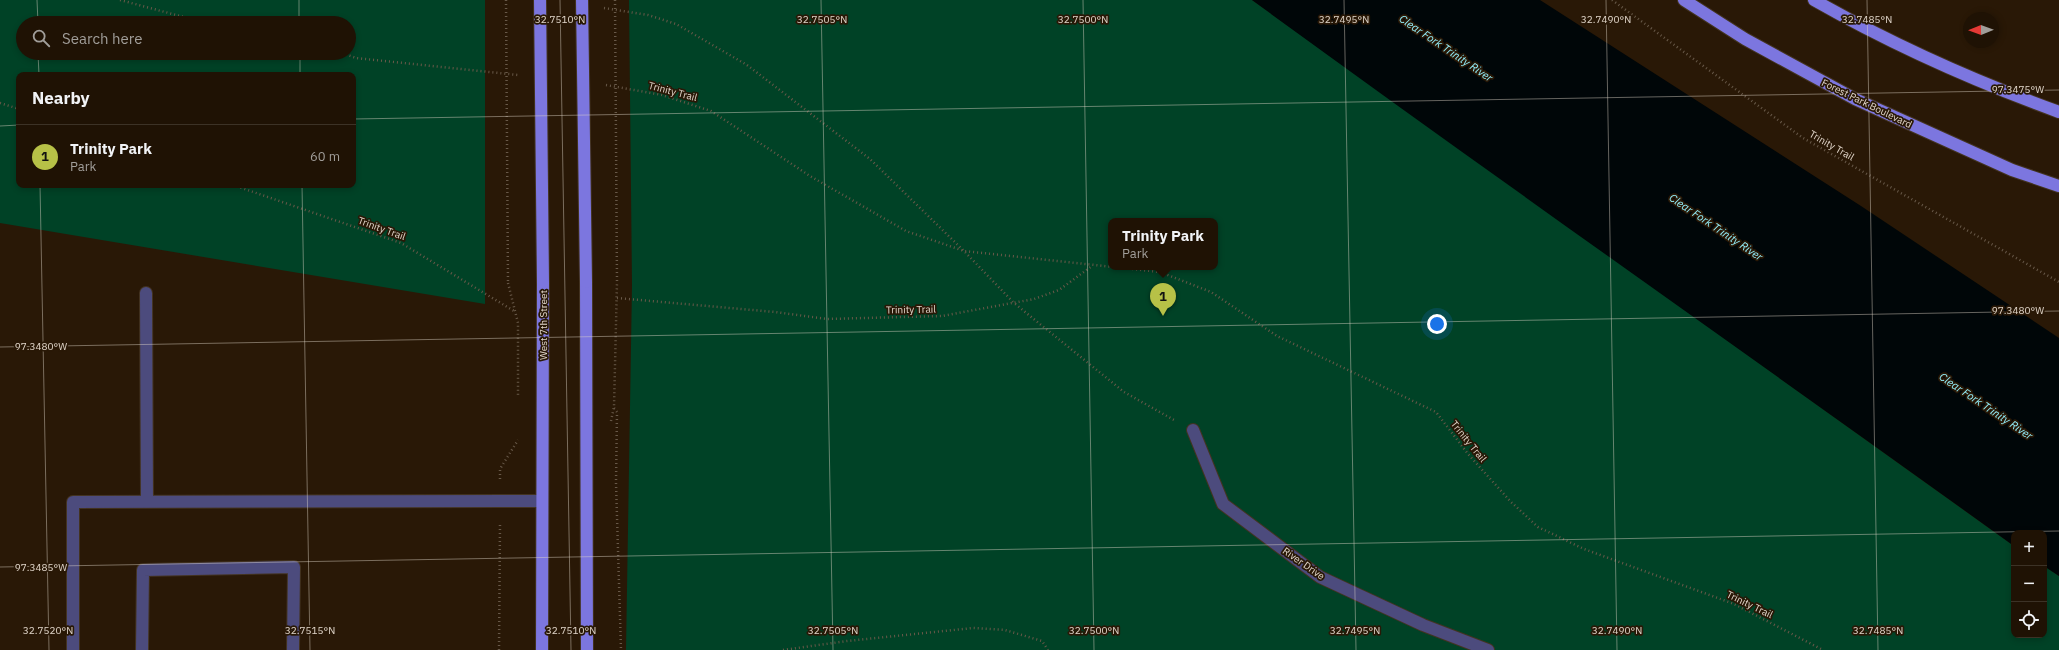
<!DOCTYPE html>
<html lang="en">
<head>
<meta charset="utf-8">
<style>
  :root { --surface:#1f1204; --page:#2c2013; --text:#f1f3f6; --muted:#a19e9a; --line:#3c3226; --accent:#b7c147 }
  body { margin:0; font-family:"IBM Plex Sans",sans-serif; background:var(--page); color:var(--text) }
  .controls { position:absolute; right:12px; bottom:12px; display:grid; overflow:hidden; border-radius:8px; box-shadow:0 2px 6px #0003 }
  .controls button { width:36px; height:36px; display:grid; place-items:center; padding:0; border:0; border-bottom:1px solid var(--line); background:var(--surface); color:var(--text); font:20px sans-serif }
  .compass { position:absolute; left:1963px; top:12px; width:36px; height:36px; border-radius:50%; background:var(--surface); box-shadow:0 2px 6px #0003; rotate:269deg }
  .you { position:absolute; left:1437px; top:324px; width:14px; height:14px; margin:-10px; border:3px solid #fff; border-radius:50%; background:#1a73e8; box-shadow:0 0 0 6px #1a73e833 }
  .badge { display:grid; place-items:center; width:26px; height:26px; border-radius:50%; background:var(--accent); color:#111; font-size:13px; font-weight:700 }
  .pin { position:absolute; translate:-50% -33px; filter:drop-shadow(0 1px 2px #0008) }
  .pin::after { content:''; position:absolute; top:21px; width:14px; height:12px; background:inherit; clip-path:polygon(0 0,100% 0,50% 100%) }
  .popup { position:absolute; left:1108px; top:218px; width:110px; height:52px; box-sizing:border-box; display:grid; place-content:center; border-radius:8px; background:var(--surface); filter:drop-shadow(0 1px 3px #0005); font-size:13px; white-space:nowrap; color:var(--muted) }
  .popup b { font-size:15px; color:var(--text) }
  .popup::after { content:''; position:absolute; left:50%; top:100%; margin-left:-8px; border:8px solid transparent; border-top-color:var(--surface) }
  .list { margin:0; padding:0; list-style:none }
  h2 { display:flex; justify-content:space-between; align-items:center; height:52px; margin:0; padding:0 16px; font-size:17px }
  h2 small { font-size:13px; font-weight:400; color:var(--muted) }
  .list li { display:grid; grid-template-columns:26px 1fr auto; gap:12px; align-items:center; box-sizing:border-box; height:64px; padding:0 16px; border-top:1px solid var(--line) }
  .list b { display:block; font-size:15px; white-space:nowrap }
  .list p { margin:0; font-size:13px; white-space:nowrap; color:var(--muted) }
  .list em { font-size:13px; font-style:normal; color:var(--muted) }
  .icon { flex:none; width:22px; height:22px; fill:none; stroke:currentColor; stroke-width:2; stroke-linecap:round; stroke-linejoin:round }
  .map { position:relative; flex:none; width:2059px; height:650px; overflow:hidden }
  .search { position:absolute; background:var(--surface); box-shadow:0 2px 6px #0003; left:16px; top:16px; width:340px; height:44px; display:flex; align-items:center; gap:10px; box-sizing:border-box; padding:0 14px; border-radius:22px; color:var(--muted); font-size:15px }
  .panel { position:absolute; background:var(--surface); box-shadow:0 2px 6px #0003; left:16px; top:72px; width:340px; height:116px; border-radius:8px }
  .map>svg:first-child { display:block }
  .green { fill:#004226; fill-rule:evenodd }
  .water { fill:#000608 }
  .lines { fill:none; stroke-linecap:round; stroke-linejoin:round }
  .minor-casing { stroke:#433321; stroke-width:14 }
  .major-casing { stroke:#433321; stroke-width:14 }
  .path { stroke:#685949; stroke-width:2.5; stroke-dasharray:1 3; stroke-linecap:butt }
  .minor { stroke:#4c4b7d; stroke-width:12 }
  .major { stroke:#7c76df; stroke-width:12 }
  .major-bridge-casing { stroke:#433321; stroke-width:14; stroke-linecap:butt }
  .path-bridge { stroke:#685949; stroke-width:2.5; stroke-dasharray:1 3; stroke-linecap:butt }
  .major-bridge { stroke:#7c76df; stroke-width:12 }
  .ticks { fill:none; stroke:#e1d6ca; stroke-width:1; stroke-opacity:0.45 }
  .labels { text-anchor:middle; stroke-width:3.5; stroke-linejoin:round; paint-order:stroke }
  .street-label { font-size:10px; fill:#e1d6ca; stroke:#291806 }
  .water-label { font-size:11px; font-style:italic; fill:#93f0fd; stroke:#291806 }
  .ticks-label { font-size:10px; text-anchor:middle; fill:#e1d6ca; stroke:#291806; stroke-width:3.5; stroke-linejoin:round; paint-order:stroke }
</style>
</head>
<body>
<div class="map">
<svg width="2059" height="650" viewBox="0 0 2059 650">
  <rect width="100%" height="100%" fill="#291806"/>
  <path class="green" d="M0 0H485V304L0 223ZM23 23H349V53H23ZM19 75H353V185H19Z
    M629 0H1252L2014 546V635H2044V566L2059 576V650H626L632 285ZM1111 221H1215V267H1111Z"/>
  <path class="water" d="M1252 0H1540L1861 206 2059 338V576L2044 566V533H2014V546C1760 363 1504 184 1252 0Z"/>
  <g class="lines">
    <defs>
      <path id="minor" d="M146 293 147 502
        M1193 430 1223 504 1320 577 1423 625 1488 650
        M73 650V502L542 501
        M142 650 143 570 294 567 293 650"/>
      <path id="major" d="M1684 0 1745 39 1855 99 2012 170 2059 186
        M1814 0C1893 45 1974 81 2059 112
        M586 282 587 650
        M542 650 543 283"/>
    </defs>
    <use href="#minor" class="minor-casing"/>
    <use href="#major" class="major-casing"/>
    <path class="path" d="M120 0 206 23
      M1612 0 1803 138 2059 282
      M604 8 648 15 676 24 747 65 870 159 964 251 1014 303 1124 392 1174 420
      M342 53 356 58 518 75
      M606 85 662 95 711 111 810 176 906 231 964 251 1160 272 1211 292 1277 336 1436 412 1468 454 1511 502 1538 527 1584 549 1734 604 1823 650
      M0 103 19 109
      M233 185 401 243 514 311
      M508 283 518 323V396
      M617 298 775 312 827 319 942 316 1034 299 1059 290 1092 266
      M614 408 617 412 616 483 621 650
      M611 421 614 407 617 282
      M500 479V469L518 440
      M499 650 500 524
      M783 650 847 641 973 628 1005 630 1042 641 1048 650"/>
    <use href="#minor" class="minor"/>
    <use href="#major" class="major"/>
    <defs>
      <path id="major-bridge" d="M540 0 543 283
        M582 0 586 282"/>
    </defs>
    <use href="#major-bridge" class="major-bridge-casing"/>
    <path class="path-bridge" d="M506 0 508 283
      M615 0 617 282"/>
    <use href="#major-bridge" class="major-bridge"/>
  </g>
  <path class="ticks" d="M37 0 38 23M299 0V23M560 0 571 650M821 0 833 650M1083 0 1094 650M1344 0 1356 650M1606 0 1617 650M1867 0 1878 650M38 53 39 75M300 53V75M353 119 2059 90M0 126 19 125M40 185 49 650M302 185 310 650M0 347 2059 311M0 567 2059 531"/>
  <g class="labels">
    <g class="street-label">
      <text transform="translate(673 91) rotate(15)" y="4">Trinity Trail</text>
      <text transform="translate(1867 103) rotate(26)" y="4">Forest Park Boulevard</text>
      <text transform="translate(1832 145) rotate(30)" y="4">Trinity Trail</text>
      <text transform="translate(382 228) rotate(20)" y="4">Trinity Trail</text>
      <text transform="translate(911 309) rotate(-1)" y="4">Trinity Trail</text>
      <text transform="translate(543 325) rotate(-90)" y="4">West 7th Street</text>
      <text transform="translate(1469 441) rotate(51)" y="4">Trinity Trail</text>
      <text transform="translate(1304 563) rotate(35)" y="4">River Drive</text>
      <text transform="translate(1750 604) rotate(26)" y="4">Trinity Trail</text>
    </g>
    <g class="water-label">
      <text transform="translate(1446 48) rotate(34)" y="4">Clear Fork Trinity River</text>
      <text transform="translate(1716 227) rotate(34)" y="4">Clear Fork Trinity River</text>
      <text transform="translate(1986 406) rotate(34)" y="4">Clear Fork Trinity River</text>
    </g>
  </g>
  <g class="ticks-label">
    <text x="560" y="23">32.7510°N</text>
    <text x="822" y="23">32.7505°N</text>
    <text x="1083" y="23">32.7500°N</text>
    <text x="1344" y="23">32.7495°N</text>
    <text x="1606" y="23">32.7490°N</text>
    <text x="1867" y="23">32.7485°N</text>
    <text x="2018" y="93">97.3475°W</text>
    <text x="2018" y="314">97.3480°W</text>
    <text x="41" y="350">97.3480°W</text>
    <text x="41" y="571">97.3485°W</text>
    <text x="48" y="634">32.7520°N</text>
    <text x="310" y="634">32.7515°N</text>
    <text x="571" y="634">32.7510°N</text>
    <text x="833" y="634">32.7505°N</text>
    <text x="1094" y="634">32.7500°N</text>
    <text x="1355" y="634">32.7495°N</text>
    <text x="1617" y="634">32.7490°N</text>
    <text x="1878" y="634">32.7485°N</text>
  </g>
</svg>
<div class="controls">
<button>+</button>
<button>−</button>
<button><svg class="icon" aria-label="locate" viewBox="0 0 24 24"><circle cx="12" cy="12" r="6"/><path d="M12 2v4M12 18v4M2 12h4M18 12h4"/></svg></button>
</div>
<svg class="compass" viewBox="-18 -18 36 36"><path d="M0-13l5 13h-10z" fill="#e53935"/><path d="M0 13l5-13h-10z" fill="#a19e9a"/></svg>
<div class="you"></div>
<div class="pin badge" style="left:1163px;top:316px">1</div>
<div class="popup"><b>Trinity Park</b>Park</div>
<div class="search"><svg class="icon" aria-label="search" viewBox="0 0 24 24"><circle cx="10" cy="10" r="6"/><path d="M15 15l6 6"/></svg>Search here</div>
<section class="panel">
<h2>Nearby<small></small></h2>
<ul class="list">
<li><span class="badge">1</span><div><b>Trinity Park</b><p>Park</p></div><em>60 m</em></li>
</ul>
</section>
</div>
</body>
</html>
